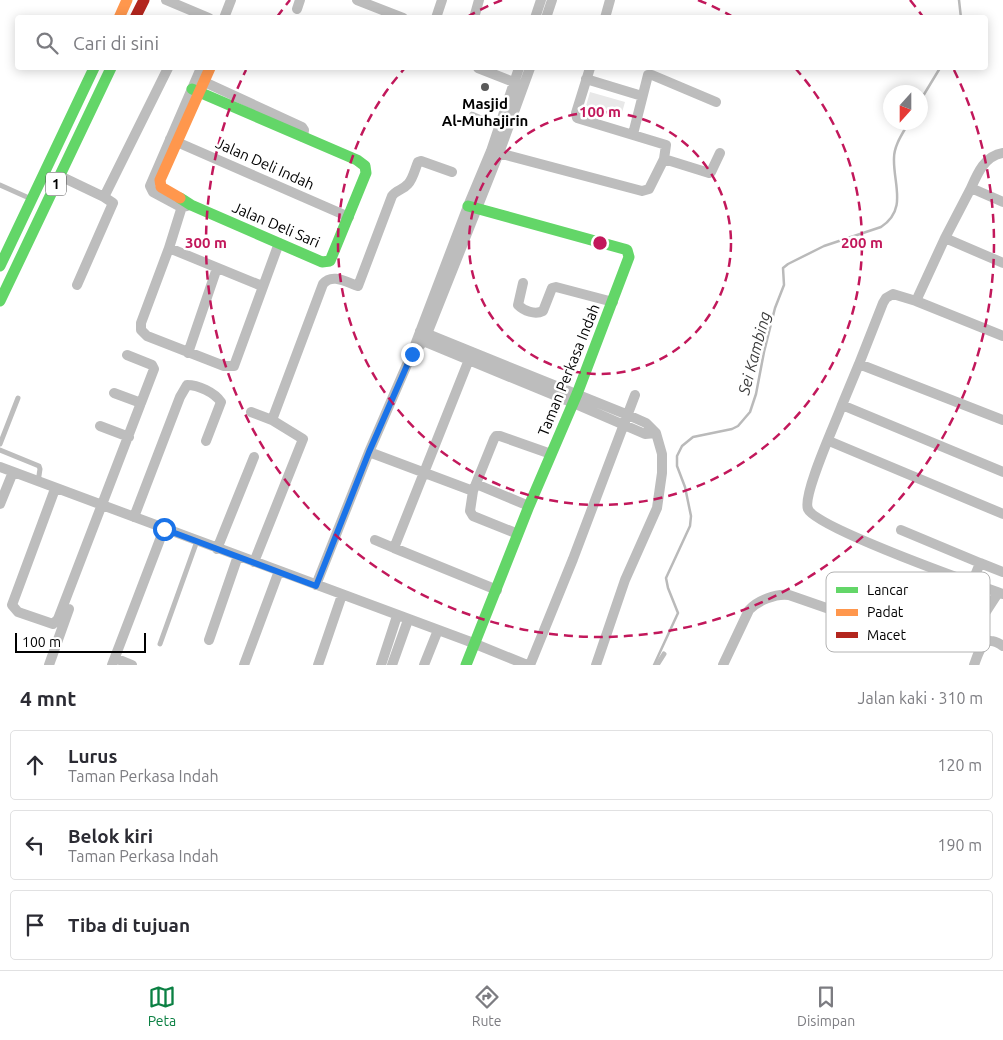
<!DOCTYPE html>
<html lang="id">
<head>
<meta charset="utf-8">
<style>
  :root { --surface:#fff; --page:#f2f2f3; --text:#2b2b33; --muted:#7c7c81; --line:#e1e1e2; --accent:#0b8043 }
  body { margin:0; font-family:Ubuntu,sans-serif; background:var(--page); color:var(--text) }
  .compass { position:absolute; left:883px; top:85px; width:45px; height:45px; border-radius:50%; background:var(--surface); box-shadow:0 2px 12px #0003; rotate:201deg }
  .scale { position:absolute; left:15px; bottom:12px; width:131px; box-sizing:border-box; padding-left:5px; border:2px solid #000; border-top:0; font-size:14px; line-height:18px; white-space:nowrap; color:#000; -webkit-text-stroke:4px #fff; paint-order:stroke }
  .stop { position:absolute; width:15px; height:15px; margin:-11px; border:4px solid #1a73e8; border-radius:50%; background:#fff }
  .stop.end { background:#1a73e8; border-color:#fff; box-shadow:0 1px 5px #0008 }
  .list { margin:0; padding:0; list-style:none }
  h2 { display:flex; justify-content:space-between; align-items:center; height:65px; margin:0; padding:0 20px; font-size:21px }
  h2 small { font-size:16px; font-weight:400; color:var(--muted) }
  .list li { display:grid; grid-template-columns:32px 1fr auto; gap:15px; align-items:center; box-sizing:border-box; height:70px; margin:0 10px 10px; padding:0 10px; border:1px solid var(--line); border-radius:5px }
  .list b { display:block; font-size:19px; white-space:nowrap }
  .list p { margin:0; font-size:16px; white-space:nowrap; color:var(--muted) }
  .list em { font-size:16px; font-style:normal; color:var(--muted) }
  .icon { flex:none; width:28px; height:28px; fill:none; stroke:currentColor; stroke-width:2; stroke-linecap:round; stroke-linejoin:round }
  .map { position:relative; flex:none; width:1003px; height:665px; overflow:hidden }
  .search { position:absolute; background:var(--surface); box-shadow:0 2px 12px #0003; left:15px; right:15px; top:15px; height:55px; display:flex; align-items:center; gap:12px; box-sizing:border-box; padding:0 18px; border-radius:5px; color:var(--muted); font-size:19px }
  .sheet { height:305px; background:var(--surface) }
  nav { display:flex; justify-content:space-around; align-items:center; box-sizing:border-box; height:70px; border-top:1px solid var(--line); background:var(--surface); font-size:14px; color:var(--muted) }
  nav a { display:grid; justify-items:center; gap:2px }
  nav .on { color:var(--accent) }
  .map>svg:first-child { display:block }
  .green { fill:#e8e8e8 }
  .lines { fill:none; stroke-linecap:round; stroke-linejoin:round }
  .stream { stroke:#bababa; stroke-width:2.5 }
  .lane { stroke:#bdbdbd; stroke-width:5 }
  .street { stroke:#bdbdbd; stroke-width:10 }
  .fast { stroke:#63d668; stroke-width:11 }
  .slow { stroke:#ff974d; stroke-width:11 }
  .jam { stroke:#b3261e; stroke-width:11 }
  .route { stroke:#1a73e8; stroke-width:6 }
  .ring { fill:none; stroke:#c2185b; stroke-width:2.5; stroke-dasharray:9 6 }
  .poi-dot { fill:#595959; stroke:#fff; stroke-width:2 }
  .labels { text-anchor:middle; stroke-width:5; stroke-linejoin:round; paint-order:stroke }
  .shield { fill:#fff; stroke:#4c4c4c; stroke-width:1 }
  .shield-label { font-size:14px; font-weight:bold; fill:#000 }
  .poi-label { font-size:15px; font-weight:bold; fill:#000; stroke:#fff }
  .street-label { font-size:15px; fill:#000; stroke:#fff }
  .water-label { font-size:16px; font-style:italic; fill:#3e3e3e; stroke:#fff }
  .key { fill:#fff; stroke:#b2b2b2; stroke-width:1 }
  .key-label { font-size:14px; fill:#000 }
  .centre { fill:#c2185b; stroke:#fff; stroke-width:2.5 }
  .ring-label { font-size:15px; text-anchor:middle; font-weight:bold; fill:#c2185b; stroke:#fff; stroke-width:5; stroke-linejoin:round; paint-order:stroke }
</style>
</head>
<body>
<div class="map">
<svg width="1003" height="665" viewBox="0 0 1003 665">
  <rect width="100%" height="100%" fill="#fff"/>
  <path class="green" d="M590 92 625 102 621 116 586 106Z"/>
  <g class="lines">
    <path class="stream" d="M959 0 961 18
      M920 101 940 68
      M654 665 678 613 668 588 666 578 690 526 691 516 685 487 677 466V456L682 446 693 437 732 429 738 426 750 412 756 394 764 352 775 308 784 285 783 268 788 264 824 246 881 227C908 209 893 184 894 158 894 145 903 133 909 122"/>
    <path class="lane" d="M472 114 500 126
      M0 185 29 198
      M0 444 18 398
      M0 450 39 466 40 469 38 482
      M160 644 197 541
      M657 665 664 654"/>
    <path class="street" d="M166 0 209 18
      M357 0 403 18
      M297 9 300 0
      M224 18 231 0
      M436 18 442 0
      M474 18 479 0
      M535 18 541 0
      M546 18 552 0
      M605 18 610 0
      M478 68 521 85
      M586 79 642 96
      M200 80 302 127 304 130 303 137
      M633 134 648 75H652L716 102
      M170 139 349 217
      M491 151 642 191 649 189 664 159 666 145 577 118 576 113 590 68
      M1003 153C985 156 978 172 971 188L1003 202
      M664 159 709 173 711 172 720 153
      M60 176 104 197 113 203 77 285
      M971 188 945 238 1003 263
      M104 197 168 68
      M184 200 169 248 141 323V330L147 336 224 366H234L279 243
      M187 206 181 207 153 192 150 186 201 68
      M169 248 262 286
      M523 283 518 305C524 311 535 315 543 311L552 288 556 287 613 302
      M916 301 945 238
      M420 331 628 415 646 423 656 433 662 454V473L657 508 625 580 596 665
      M418 339 573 403 645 434 656 433
      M415 351 424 341 427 334 499 153 530 68
      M472 352 394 548 497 590
      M188 353 217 268
      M859 364 883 303 886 298 893 294 916 301 1003 336
      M114 393 141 403
      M842 405 859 364 1003 420
      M251 412 272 420
      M100 426 129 437
      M829 441 1003 514
      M369 452 473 491 494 439 496 436H500L551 454
      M0 467 468 641 527 665
      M1003 472 842 405C836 422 802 495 808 509 816 528 975 584 1003 594
      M476 484 529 506
      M55 489 12 605 18 612 53 624 58 619 154 369 152 365 127 355
      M473 491 470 511 473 516 518 534
      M0 504 13 472
      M134 517 180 397 187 385C198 385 214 392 221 402L206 441
      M901 530 980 563 972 583
      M375 540 394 548
      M217 549 254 457
      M254 562 303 439 272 420 323 284C332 273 346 282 358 286L392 196C396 190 403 190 408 184 413 179 415 169 418 162L421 161 452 172
      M980 563 1003 572
      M316 585 369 452 412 353 468 206 491 151 519 68
      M209 640 238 556
      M115 658 132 665
      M49 665 69 609
      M112 665 164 529
      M244 665 279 571
      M318 665 342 595
      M381 665 397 616
      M392 665 408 620
      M424 665 438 630
      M530 665 573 559 635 395
      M723 665 749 610C757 601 776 593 789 595L861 620 956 647 965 644 998 593
      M974 665C977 658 981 640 991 641 994 641 1000 644 1003 646"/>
    <path class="fast" d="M180 198 191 205 322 262 330 261 366 173 365 166 357 160 192 89
      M0 266 94 68
      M0 301 111 68
      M466 665 529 506 577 394 629 257 627 250 624 249 468 206"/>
    <path class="slow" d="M119 18 127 0
      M180 198 161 187 160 180 210 68"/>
    <path class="jam" d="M135 18 144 0"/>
  </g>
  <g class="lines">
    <path class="route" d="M164 529 316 586 369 452 412 354"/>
  </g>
  <g class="ring">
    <circle cx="600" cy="243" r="131"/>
    <path d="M467 17A262 262 0 0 1 502 0M698 0A262 262 0 0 1 733 17M795 68A262 262 0 1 1 405 68"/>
    <path d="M277 17A394 394 0 0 1 290 0M910 0A394 394 0 0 1 923 17M954 70A394 394 0 1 1 246 70"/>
  </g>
  <circle class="poi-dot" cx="485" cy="87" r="5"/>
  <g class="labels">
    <rect class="shield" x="46" y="172.5" width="20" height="23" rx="4"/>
    <g class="shield-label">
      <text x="56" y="189">1</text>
    </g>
    <g class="poi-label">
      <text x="485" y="109">Masjid<tspan x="485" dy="17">Al-Muhajirin</tspan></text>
    </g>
    <g class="street-label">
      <text transform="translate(265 164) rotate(24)" y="5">Jalan Deli Indah</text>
      <text transform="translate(276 225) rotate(23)" y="5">Jalan Deli Sari</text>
      <text transform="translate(569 370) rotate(-68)" y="5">Taman Perkasa Indah</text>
    </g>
    <g class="water-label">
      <text transform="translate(754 353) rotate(-75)" y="6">Sei Kambing</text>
    </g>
  </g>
  <rect x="826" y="572" width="164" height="80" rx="8" class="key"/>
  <rect x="836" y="587" width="22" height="6" fill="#63d668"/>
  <rect x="836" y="609" width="22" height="7" fill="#ff974d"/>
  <rect x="836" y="632" width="22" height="6" fill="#b3261e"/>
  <g class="key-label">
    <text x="867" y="595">Lancar</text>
    <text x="867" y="617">Padat</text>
    <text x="867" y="640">Macet</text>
  </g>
  <circle cx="600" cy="243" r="8" class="centre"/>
  <g class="ring-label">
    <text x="600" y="117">100 m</text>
    <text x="862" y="248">200 m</text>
    <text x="206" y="248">300 m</text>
  </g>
</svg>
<svg class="compass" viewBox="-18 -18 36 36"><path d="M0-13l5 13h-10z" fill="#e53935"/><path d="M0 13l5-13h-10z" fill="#7c7c81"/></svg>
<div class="scale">100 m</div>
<div class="stop" style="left:164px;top:529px"></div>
<div class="stop end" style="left:412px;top:354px"></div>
<div class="search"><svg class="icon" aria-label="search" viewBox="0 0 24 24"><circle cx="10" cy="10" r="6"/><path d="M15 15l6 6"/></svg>Cari di sini</div>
</div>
<section class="sheet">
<h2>4 mnt<small>Jalan kaki · 310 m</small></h2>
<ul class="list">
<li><svg class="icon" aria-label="ahead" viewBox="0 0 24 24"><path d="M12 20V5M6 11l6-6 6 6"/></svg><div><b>Lurus</b><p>Taman Perkasa Indah</p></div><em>120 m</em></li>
<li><svg class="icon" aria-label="left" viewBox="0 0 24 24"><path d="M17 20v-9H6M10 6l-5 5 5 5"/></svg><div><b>Belok kiri</b><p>Taman Perkasa Indah</p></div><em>190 m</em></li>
<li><svg class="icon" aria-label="arrive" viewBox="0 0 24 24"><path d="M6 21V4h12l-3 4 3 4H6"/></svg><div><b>Tiba di tujuan</b></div></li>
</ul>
</section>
<nav>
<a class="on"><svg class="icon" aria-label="map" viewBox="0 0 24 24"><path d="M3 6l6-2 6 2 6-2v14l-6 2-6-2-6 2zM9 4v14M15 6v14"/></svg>Peta</a>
<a><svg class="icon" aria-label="directions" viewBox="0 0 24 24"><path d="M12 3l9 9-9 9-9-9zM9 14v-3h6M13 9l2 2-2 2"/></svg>Rute</a>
<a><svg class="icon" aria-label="saved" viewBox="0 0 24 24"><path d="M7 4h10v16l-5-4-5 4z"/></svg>Disimpan</a>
</nav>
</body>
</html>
